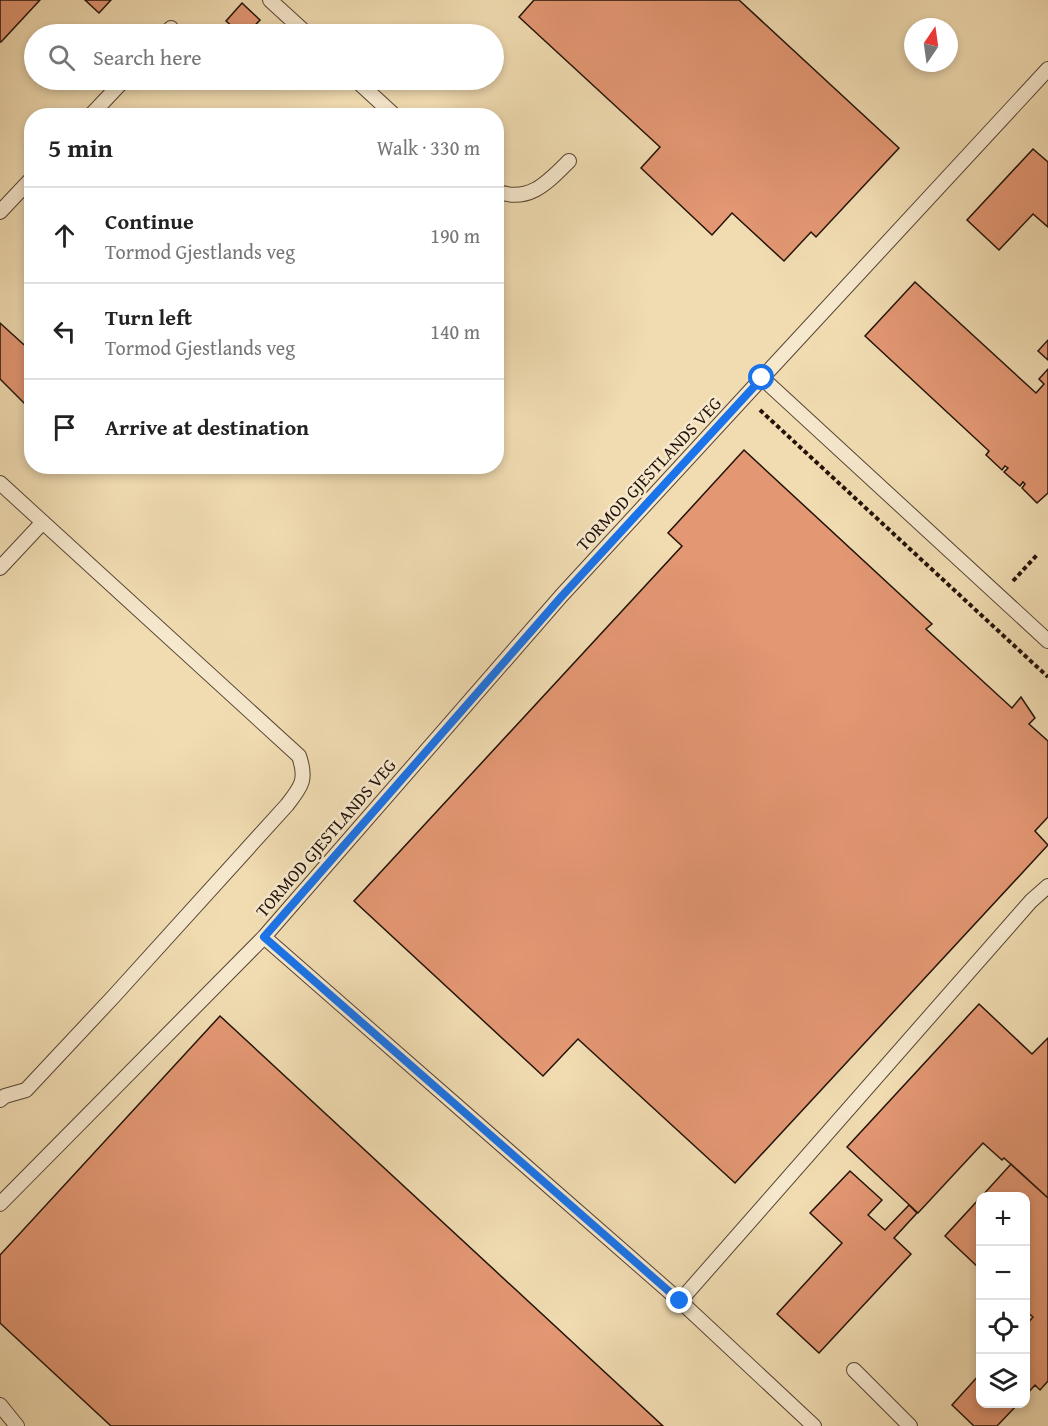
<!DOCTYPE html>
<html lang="en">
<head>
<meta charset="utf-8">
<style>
  :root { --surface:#fff; --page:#f6f6f6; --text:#222; --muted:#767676; --line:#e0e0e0 }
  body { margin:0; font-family:"Gentium Book Plus",serif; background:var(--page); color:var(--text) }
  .controls { position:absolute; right:18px; bottom:18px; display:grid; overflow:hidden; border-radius:12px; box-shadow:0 3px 9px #0003 }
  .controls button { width:54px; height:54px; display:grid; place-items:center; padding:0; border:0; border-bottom:2px solid var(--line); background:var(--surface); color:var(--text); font:30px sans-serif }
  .compass { position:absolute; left:904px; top:18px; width:54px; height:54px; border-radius:50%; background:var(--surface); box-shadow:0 3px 9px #0003; rotate:13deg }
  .stop { position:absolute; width:18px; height:18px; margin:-14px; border:4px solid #1a73e8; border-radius:50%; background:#fff }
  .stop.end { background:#1a73e8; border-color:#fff; box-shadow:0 2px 6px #0008 }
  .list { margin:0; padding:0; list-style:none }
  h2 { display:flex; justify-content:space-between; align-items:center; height:78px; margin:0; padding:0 24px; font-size:26px }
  h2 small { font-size:20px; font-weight:400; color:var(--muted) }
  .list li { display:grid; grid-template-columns:39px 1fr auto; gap:18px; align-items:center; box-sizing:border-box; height:96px; padding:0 24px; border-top:2px solid var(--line) }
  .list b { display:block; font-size:22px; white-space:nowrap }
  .list p { margin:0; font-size:20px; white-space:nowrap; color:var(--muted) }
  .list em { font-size:20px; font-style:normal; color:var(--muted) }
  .icon { flex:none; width:33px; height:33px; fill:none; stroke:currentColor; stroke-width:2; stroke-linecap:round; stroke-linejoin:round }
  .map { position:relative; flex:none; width:1048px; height:1426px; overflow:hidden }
  .search { position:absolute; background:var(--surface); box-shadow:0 3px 9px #0003; left:24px; top:24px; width:480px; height:66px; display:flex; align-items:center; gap:15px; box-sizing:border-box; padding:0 21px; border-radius:33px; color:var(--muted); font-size:22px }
  .panel { position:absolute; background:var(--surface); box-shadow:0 3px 9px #0003; left:24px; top:108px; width:480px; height:366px; border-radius:24px }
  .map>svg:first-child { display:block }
  .building { fill:#e39773; stroke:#221208; stroke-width:1.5 }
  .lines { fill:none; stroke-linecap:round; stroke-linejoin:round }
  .service-casing { stroke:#564432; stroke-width:16 }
  .path { stroke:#221208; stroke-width:4; stroke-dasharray:4.5 3; stroke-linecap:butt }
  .service { stroke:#f6e8cd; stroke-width:14 }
  .route { stroke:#1a73e8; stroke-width:8 }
  .labels { text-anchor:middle; stroke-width:5; stroke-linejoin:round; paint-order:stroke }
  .street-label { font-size:18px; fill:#221208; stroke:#f6e8cd }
</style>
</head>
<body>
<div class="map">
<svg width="1048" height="1426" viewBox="0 0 1048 1426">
  <rect width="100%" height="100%" fill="#f1dcb2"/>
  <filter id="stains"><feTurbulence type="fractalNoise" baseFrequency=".00333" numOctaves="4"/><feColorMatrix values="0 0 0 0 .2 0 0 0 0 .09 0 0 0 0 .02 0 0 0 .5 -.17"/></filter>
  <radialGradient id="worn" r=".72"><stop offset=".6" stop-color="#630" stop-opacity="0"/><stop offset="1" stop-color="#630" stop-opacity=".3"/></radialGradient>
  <path class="building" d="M0 0H40L1 42H0Z
    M85 0H111L99 13Z
    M534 0H739L899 148 816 237 811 232 784 261 732 213 712 235 641 168 660 147 519 17Z
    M242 3 260 20 247 34H241L226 21Z
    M1033 149 1048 162V227L1033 214 999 250 967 220Z
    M915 282 1036 393 1044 384 1039 379 1048 369V493L1037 503 1022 488 1025 484 1023 482 1020 486 1004 472 1008 468 1005 466 1002 470 986 455 989 451 865 336Z
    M0 323 32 352V411L0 379Z
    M1048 340V360L1038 351Z
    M744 450 932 624 926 629 1012 708 1021 697 1035 718 1029 724 1048 741V817L1035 831 1048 845 735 1183 578 1039 543 1076 354 901 682 546 668 533Z
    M979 1004 1032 1054 1048 1038V1198L1004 1158 1002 1160 983 1143 918 1213 847 1147Z
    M220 1016 663 1426H111L0 1323V1255Z
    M1011 1164 1048 1198V1381L1040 1390 1035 1385 1026 1395V1325L1033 1317 1026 1311V1196H982Z
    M850 1171 882 1200 868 1215 885 1230 909 1205 917 1213 894 1238 911 1254 819 1353 777 1314 842 1243 810 1213Z
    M980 1198V1269L945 1236Z
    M980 1374V1404H1018L997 1426H974L952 1405Z"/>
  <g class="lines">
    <defs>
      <path id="service" d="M270 0 307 34
        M165 34 171 28
        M356 80 395 116
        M90 116 124 80
        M496 191C529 204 548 182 569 161
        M0 212 32 178
        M762 378 1048 69
        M0 483 299 756C307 779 302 786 287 805L114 996 26 1090 5 1096 0 1100
        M0 568 43 522
        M0 1204 264 937
        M680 1301 1031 901 1048 886
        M854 1370 910 1426
        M0 1405 17 1426
        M814 1426 680 1301 264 937 562 595 762 378 1048 641"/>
    </defs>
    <use href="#service" class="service-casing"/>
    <path class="path" d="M760 410 1048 677
      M1013 581 1037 555"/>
    <use href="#service" class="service"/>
  </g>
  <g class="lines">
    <path class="route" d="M680 1301 264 937 562 596 762 378"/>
  </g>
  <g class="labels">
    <g class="street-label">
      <text transform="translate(649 474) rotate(-47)" y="6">TORMOD GJESTLANDS VEG</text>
      <text transform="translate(326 838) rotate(-49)" y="6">TORMOD GJESTLANDS VEG</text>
    </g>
  </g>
  <rect width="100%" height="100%" filter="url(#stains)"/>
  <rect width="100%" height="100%" fill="url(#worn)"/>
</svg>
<div class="controls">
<button>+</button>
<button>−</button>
<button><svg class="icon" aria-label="locate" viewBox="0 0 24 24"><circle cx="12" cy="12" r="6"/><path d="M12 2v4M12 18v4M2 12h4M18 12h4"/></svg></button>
<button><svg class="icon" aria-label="layers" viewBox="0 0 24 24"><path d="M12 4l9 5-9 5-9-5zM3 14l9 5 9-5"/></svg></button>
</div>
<svg class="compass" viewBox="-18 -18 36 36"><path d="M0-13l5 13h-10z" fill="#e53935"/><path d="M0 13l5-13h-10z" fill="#767676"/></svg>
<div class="stop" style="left:762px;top:378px"></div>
<div class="stop end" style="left:680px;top:1301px"></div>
<div class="search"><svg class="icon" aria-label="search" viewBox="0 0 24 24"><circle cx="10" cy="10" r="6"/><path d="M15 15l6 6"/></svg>Search here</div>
<section class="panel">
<h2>5 min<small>Walk · 330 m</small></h2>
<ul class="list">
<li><svg class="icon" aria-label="ahead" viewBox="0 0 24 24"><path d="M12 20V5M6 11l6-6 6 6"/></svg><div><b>Continue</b><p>Tormod Gjestlands veg</p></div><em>190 m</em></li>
<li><svg class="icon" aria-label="left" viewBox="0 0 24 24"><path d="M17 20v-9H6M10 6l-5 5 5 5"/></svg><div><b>Turn left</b><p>Tormod Gjestlands veg</p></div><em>140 m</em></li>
<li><svg class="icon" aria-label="arrive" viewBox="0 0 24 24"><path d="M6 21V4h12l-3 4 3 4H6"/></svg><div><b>Arrive at destination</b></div></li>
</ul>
</section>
</div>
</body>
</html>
